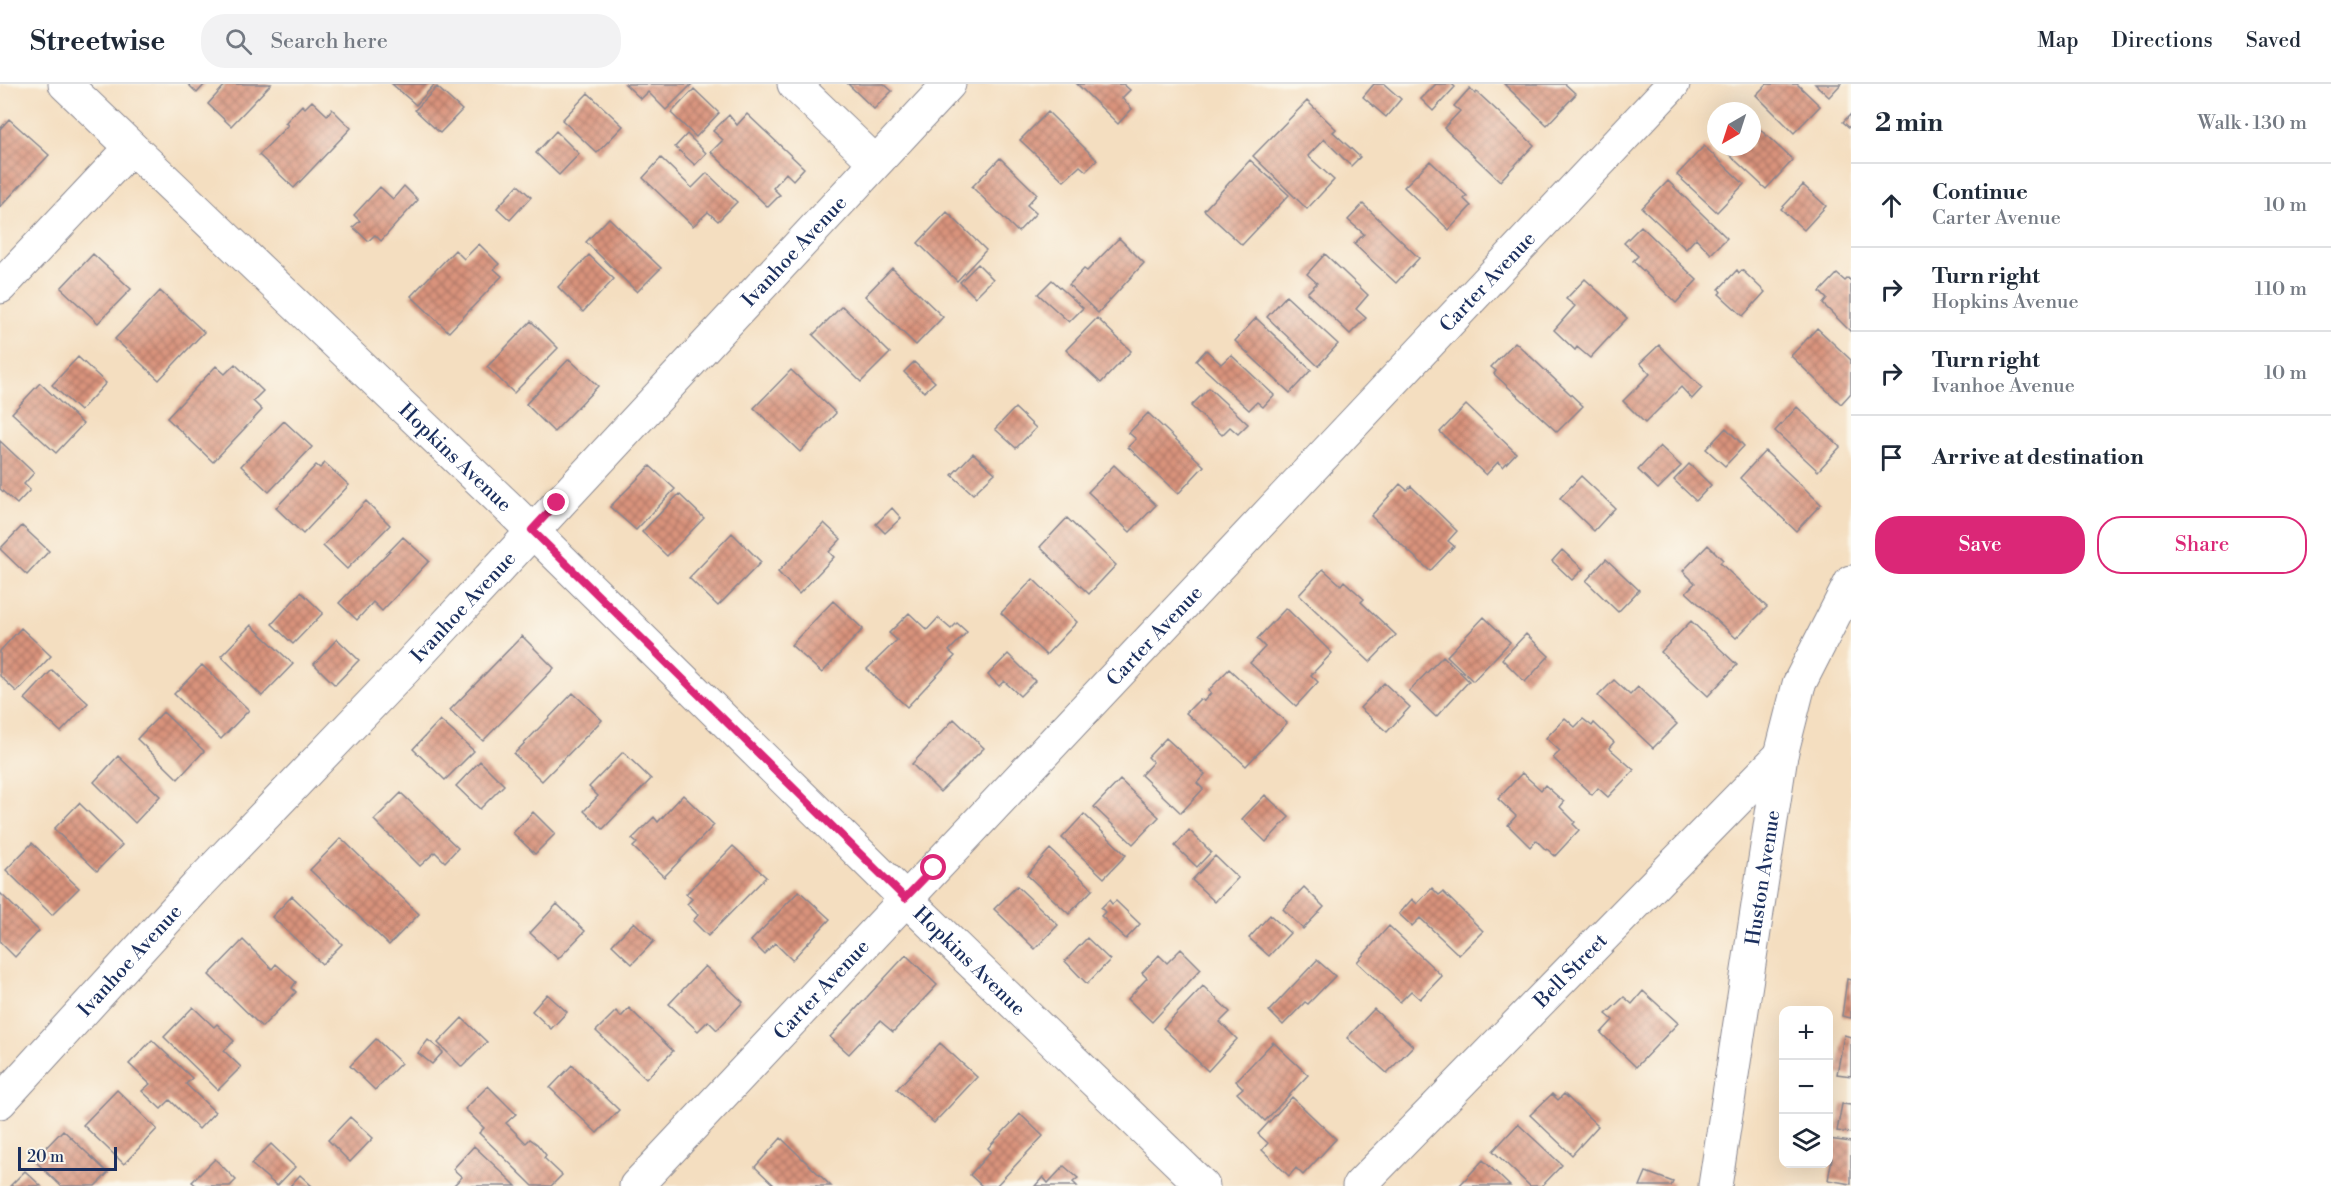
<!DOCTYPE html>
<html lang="en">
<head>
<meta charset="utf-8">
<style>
  :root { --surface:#fff; --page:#f2f2f3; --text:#1f2937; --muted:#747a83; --line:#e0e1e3; --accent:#db2777 }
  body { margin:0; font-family:"Libre Bodoni",serif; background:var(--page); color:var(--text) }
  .controls { position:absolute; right:18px; bottom:18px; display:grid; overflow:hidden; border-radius:12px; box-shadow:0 6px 24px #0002 }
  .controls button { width:54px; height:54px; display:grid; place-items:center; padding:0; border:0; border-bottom:2px solid var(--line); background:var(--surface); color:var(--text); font:30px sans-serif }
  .compass { position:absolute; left:1707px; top:18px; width:54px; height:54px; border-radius:50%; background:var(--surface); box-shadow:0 6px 24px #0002; rotate:219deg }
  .scale { position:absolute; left:18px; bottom:15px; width:99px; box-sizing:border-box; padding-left:6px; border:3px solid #1b2f5e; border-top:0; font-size:16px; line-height:21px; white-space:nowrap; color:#1b2f5e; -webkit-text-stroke:4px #fbf7ec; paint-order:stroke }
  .stop { position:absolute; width:18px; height:18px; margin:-14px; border:4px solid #db2777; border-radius:50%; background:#fff }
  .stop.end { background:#db2777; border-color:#fff; box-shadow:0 2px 6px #0008 }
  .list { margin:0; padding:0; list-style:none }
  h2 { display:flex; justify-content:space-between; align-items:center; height:78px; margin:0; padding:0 24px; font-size:26px }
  h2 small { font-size:20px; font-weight:400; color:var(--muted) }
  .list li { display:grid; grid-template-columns:39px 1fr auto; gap:18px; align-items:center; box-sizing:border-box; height:84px; padding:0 24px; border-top:2px solid var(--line) }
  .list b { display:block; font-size:22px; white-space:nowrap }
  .list p { margin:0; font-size:20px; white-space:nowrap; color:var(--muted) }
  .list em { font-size:20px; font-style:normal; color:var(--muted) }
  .actions { display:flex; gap:12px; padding:18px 24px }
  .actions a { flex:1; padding:14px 0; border:2px solid var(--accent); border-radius:24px; text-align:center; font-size:21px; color:var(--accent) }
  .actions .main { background:var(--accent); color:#fff }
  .icon { flex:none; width:33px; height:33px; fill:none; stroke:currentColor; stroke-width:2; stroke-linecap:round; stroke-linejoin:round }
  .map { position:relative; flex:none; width:1851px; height:1102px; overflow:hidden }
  header { display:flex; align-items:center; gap:36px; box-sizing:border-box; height:84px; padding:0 30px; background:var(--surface); border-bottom:2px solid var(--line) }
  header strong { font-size:28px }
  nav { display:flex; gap:33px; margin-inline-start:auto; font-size:21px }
  .search { width:420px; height:54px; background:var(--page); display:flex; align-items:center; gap:15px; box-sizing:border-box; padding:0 21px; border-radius:24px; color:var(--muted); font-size:22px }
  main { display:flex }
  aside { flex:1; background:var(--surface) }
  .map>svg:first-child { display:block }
  .building { fill:url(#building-cross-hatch) }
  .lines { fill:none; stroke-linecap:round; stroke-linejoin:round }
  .minor-casing { stroke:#88868f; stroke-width:35 }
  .tertiary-casing { stroke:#88868f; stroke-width:35 }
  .minor { stroke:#fff; stroke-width:33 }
  .tertiary { stroke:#fff; stroke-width:33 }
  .route { stroke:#db2777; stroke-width:8 }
  .labels { text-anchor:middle; stroke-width:6; stroke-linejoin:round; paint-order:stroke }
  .street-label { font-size:20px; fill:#1b2f5e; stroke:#fbf7ec }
</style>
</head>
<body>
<header>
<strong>Streetwise</strong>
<div class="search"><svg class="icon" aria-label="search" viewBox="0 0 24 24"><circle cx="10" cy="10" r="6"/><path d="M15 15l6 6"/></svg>Search here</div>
<nav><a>Map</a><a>Directions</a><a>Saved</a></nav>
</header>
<main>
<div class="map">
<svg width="1851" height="1102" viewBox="0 0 1851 1102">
  <defs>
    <pattern id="building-cross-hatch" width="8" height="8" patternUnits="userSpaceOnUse" patternTransform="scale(1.5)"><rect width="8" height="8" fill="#d9937b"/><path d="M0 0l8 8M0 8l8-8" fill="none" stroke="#af7868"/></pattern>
  </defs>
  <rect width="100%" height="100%" fill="#fbf7ec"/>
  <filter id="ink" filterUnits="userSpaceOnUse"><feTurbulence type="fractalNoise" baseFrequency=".0167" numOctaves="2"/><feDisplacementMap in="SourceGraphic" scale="12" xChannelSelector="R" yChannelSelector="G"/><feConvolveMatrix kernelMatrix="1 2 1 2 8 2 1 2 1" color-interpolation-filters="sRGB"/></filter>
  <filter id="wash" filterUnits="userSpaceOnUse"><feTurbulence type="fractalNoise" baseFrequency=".008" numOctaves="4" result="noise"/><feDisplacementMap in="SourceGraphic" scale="24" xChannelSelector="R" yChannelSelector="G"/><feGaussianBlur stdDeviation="1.35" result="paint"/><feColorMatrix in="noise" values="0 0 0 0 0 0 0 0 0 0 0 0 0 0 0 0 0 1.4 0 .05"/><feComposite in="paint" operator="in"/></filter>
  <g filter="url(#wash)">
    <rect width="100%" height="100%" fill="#f4dec0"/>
    <g id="blocks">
      <path class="building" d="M188 0H205L197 9Z
        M226 0H271L231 42 208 20Z
        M392 0H435L416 21Z
        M625 0H692L666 26 648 8 641 15Z
        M848 0H884L892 7 874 25Z
        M1077 0H1123L1130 6 1122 14 1132 25 1118 40Z
        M1374 0H1384L1401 15 1386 33 1363 13Z
        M1436 0H1452L1455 3 1433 27 1421 15Z
        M1504 0H1565L1576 10 1547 41Z
        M1767 0H1797L1820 22 1794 49 1756 11Z
        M1815 0H1841L1829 13Z
        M437 3 462 26 440 49 415 26Z
        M1470 4 1475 10 1477 8 1534 61 1500 97 1444 44 1460 27 1454 22Z
        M694 5 719 29 696 53 671 29Z
        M588 9 623 42 597 69 562 36Z
        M312 17 327 31 332 25 351 44 294 104 259 71 288 41 285 39 302 21 305 24Z
        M1307 17 1336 45 1333 48 1360 73 1351 82 1324 55 1308 72 1334 96 1307 125 1253 72Z
        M1048 28 1097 76 1086 87 1080 82 1064 97 1020 56Z
        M747 30 804 84 793 96 786 89 773 104 780 111 768 123 711 68 723 56 713 47 729 31 737 41Z
        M1851 30V45L1843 38Z
        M9 35 49 71 0 123V45Z
        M1752 38 1793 76 1766 105 1721 63H1752Z
        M556 47 579 70 559 91 536 69Z
        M687 50 706 69 695 81 675 63Z
        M1704 62 1744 100 1717 128 1677 91Z
        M661 74 692 104 707 89 737 118 718 137 708 128 693 142 643 94Z
        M1000 74 1037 110 1027 121 1036 129 1018 148 972 103Z
        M1250 76 1289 111 1242 161 1204 126Z
        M1430 77 1467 112 1464 115 1471 122 1449 146 1404 103Z
        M1668 97 1727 154 1711 170 1696 154 1686 165 1642 124Z
        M518 101 531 113 510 136 497 124Z
        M1803 101 1826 122 1804 146 1781 125Z
        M404 102 418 116 381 157 375 151 368 157 353 143 360 137 354 131 380 103 393 115Z
        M1363 120 1419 174 1396 199 1354 160 1364 150 1348 136Z
        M947 128 986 166 957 197 918 159Z
        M609 134 661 184 637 208 586 158Z
        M1641 142 1697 196 1676 219 1633 177 1638 172 1624 159Z
        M1119 154 1144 179 1098 229 1069 201 1084 185 1087 187Z
        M479 160 499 180 494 185 502 192 449 248 411 212 455 166 464 175Z
        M93 170 131 205 98 239 61 204Z
        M1325 170 1368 211 1356 225 1366 234 1350 250 1307 209 1317 199 1307 190Z
        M589 171 614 195 583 228 558 203Z
        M978 180 993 195 975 213 960 198Z
        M892 184 943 233 916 261 865 212Z
        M1737 186 1739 189 1742 186 1765 208 1743 232 1719 210 1721 208 1719 205Z
        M1837 190 1845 197 1848 194 1851 197V248L1823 220 1827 215 1820 208Z
        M1585 195 1627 234 1590 274 1577 263 1575 266 1554 246 1575 222 1566 215Z
        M1052 196 1083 224 1069 238 1038 210Z
        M160 207 204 248 159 296 115 255Z
        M1286 212 1338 260 1318 282 1267 233Z
        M842 222 890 269 861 298 813 251Z
        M1097 234 1131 267 1101 299 1066 266Z
        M1256 234 1311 286 1290 309 1235 257Z
        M531 237 558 264 514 309 487 283Z
        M1817 244 1851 276V309L1841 320 1791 272Z
        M1515 258 1583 322 1557 348 1494 290 1496 287 1491 283Z
        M1659 261 1702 304 1692 315 1681 303 1645 339 1623 317 1650 290 1640 279Z
        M1206 266 1221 280 1231 271 1274 311 1263 323 1257 318 1249 326 1196 277Z
        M78 273 106 299 80 327 52 301Z
        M569 275 598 302 554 348 526 320Z
        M914 278 935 298 924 308 904 288Z
        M235 280 263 307 253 317 262 326 213 378 167 334 216 282 225 290Z
        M791 286 836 329 800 368 754 324Z
        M40 299 83 340 56 369 12 329Z
        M1209 304 1248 340 1238 350 1230 343 1222 351 1191 322Z
        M1466 321 1516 369 1503 383 1498 378 1486 391 1440 348Z
        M1797 323 1840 363 1818 387 1775 347Z
        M1015 324 1036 344 1016 364 995 345Z
        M1148 329 1204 382 1178 410 1128 363 1136 355 1129 349Z
        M284 337 312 363 269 408 241 382Z
        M1726 344 1744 362 1725 382 1706 365Z
        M0 357 34 389 24 400 30 406 17 420 0 405Z
        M1660 362 1681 382 1658 405 1638 386Z
        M1765 367 1821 420 1796 447 1740 394Z
        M973 369 995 389 973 410 952 391Z
        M325 379 349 401 303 450 276 424 316 381 320 384Z
        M1689 380 1711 401 1696 417 1674 396Z
        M1114 381 1156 421 1130 448 1088 408Z
        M650 382 675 405 636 446 610 423Z
        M1581 392 1615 424 1594 447 1560 414Z
        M1400 400 1407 406 1411 402 1457 447 1448 457 1454 462 1430 487 1371 432Z
        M679 410 704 434 667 472 642 448Z
        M366 417 390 441 347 485 323 462Z
        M892 424 901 434 885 449 876 440Z
        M1067 434 1116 481 1089 510 1040 463Z
        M824 439 841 455 829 468 834 473 799 510 778 488Z
        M22 442 49 467 27 491 0 465Z
        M732 449 761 478 718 522 689 494Z
        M403 453 429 477 382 527 373 518 357 536 339 519Z
        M1708 461 1723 476 1720 479 1767 523 1736 554 1686 508 1695 499 1683 487Z
        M1562 466 1583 485 1572 496 1552 477Z
        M1606 475 1639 506 1618 528 1586 497Z
        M1323 485 1341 501 1344 497 1364 515 1361 518 1396 551 1370 578 1299 511Z
        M1033 495 1077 538 1046 571 1001 529Z
        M301 508 323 529 293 560 272 540Z
        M833 517 863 545 822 589 791 561Z
        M1286 524 1332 569 1311 591 1318 598 1296 622 1250 579 1265 563 1257 555Z
        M909 529 927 546 938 534 951 545 957 539 967 548 949 567 955 572 907 623 867 585 897 556 889 549Z
        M1484 533 1510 558 1473 597 1447 572Z
        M1691 537 1737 581 1708 612 1661 568Z
        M251 541 293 580 262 612 221 572Z
        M21 544 51 572 17 608 0 592V567Z
        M1526 550 1549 572 1525 598 1502 575Z
        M522 552 554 584 483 657 450 626Z
        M337 555 359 576 335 601 314 580Z
        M1008 570 1035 597 1020 612 1004 597 999 602 988 591Z
        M1443 572 1469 597 1436 633 1409 607Z
        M202 581 249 626 221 655 174 610Z
        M1229 585 1287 639 1246 682 1206 645 1205 646 1186 629 1200 615 1204 617 1211 609 1208 607Z
        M52 586 88 619 61 648 25 615Z
        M1614 596 1630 611 1638 603 1677 640 1653 664 1598 612Z
        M1384 599 1410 623 1387 648 1360 624Z
        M573 609 602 636 542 697 514 670Z
        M163 628 204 667 178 695 137 655Z
        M1565 634 1575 643 1583 635 1592 642 1594 639 1614 658 1609 664 1634 686 1608 713 1598 704 1592 711 1553 674 1560 667 1546 654Z
        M954 635 984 664 940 708 912 680Z
        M440 636 474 667 445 696 413 665Z
        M1166 654 1205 690 1197 699 1203 705 1181 729 1141 691 1153 678 1148 673Z
        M623 668 651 695 603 745 584 727 598 712 589 703Z
        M118 672 160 712 135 739 94 698Z
        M480 677 504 701 480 725 456 702Z
        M1522 689 1541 706 1545 701 1564 718 1560 723 1575 738 1573 740 1579 746 1555 772 1547 765 1546 766 1536 756 1530 763 1508 741 1516 732 1498 715Z
        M1120 696 1159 733 1133 760 1094 723Z
        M401 709 458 764 445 778 435 768 420 782 374 736Z
        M683 711 714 741 664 793 633 763 637 759 632 755 654 733 658 738Z
        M1265 711 1289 733 1266 758 1242 735Z
        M79 719 122 761 97 787 54 745Z
        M533 728 555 750 535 770 513 749Z
        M1084 730 1126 771 1104 794 1062 754Z
        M1189 746 1211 768 1197 783 1175 762Z
        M341 754 419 830 389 861 310 786Z
        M32 759 79 804 52 831 6 786Z
        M733 762 766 793 708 852 693 837 698 831 687 820 692 815 686 810Z
        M1050 765 1093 805 1069 830 1027 791Z
        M1215 772 1238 794 1215 818 1192 796Z
        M1017 802 1058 841 1035 865 994 825Z
        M1304 803 1324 823 1303 845 1283 825Z
        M1432 804 1439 811 1443 808 1483 847 1459 871 1420 834 1412 842 1399 830 1412 815 1417 820Z
        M799 807 830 835 792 876 775 859 764 870 751 857Z
        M0 809 39 847 15 873 0 858Z
        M292 812 342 860 322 880 272 833Z
        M1109 816 1112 820 1116 817 1140 840 1126 855 1101 832 1105 828 1101 824Z
        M557 820 585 847 558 875 530 849Z
        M1270 831 1290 849 1269 872 1249 854Z
        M634 838 654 857 632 880 612 861Z
        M1389 842 1442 892 1420 915 1411 907 1400 918 1357 878Z
        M1087 854 1110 876 1087 900 1065 877Z
        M243 856 272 885 276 880 296 898 292 904 296 908 262 943 209 891Z
        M1181 865 1201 885 1152 938 1128 915 1147 894 1142 889 1159 871 1167 879Z
        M906 871 937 901 893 948 880 937 849 970 830 953Z
        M1317 876 1335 892 1308 920 1305 918 1283 941 1269 927Z
        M705 882 743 918 717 946 708 937 698 947 669 920Z
        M1847 895 1851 896V934L1842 932Z
        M1203 902 1230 928 1220 938 1237 955 1208 987 1163 944Z
        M1643 907 1678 939 1636 983 1601 949 1613 936 1606 930 1624 913 1632 920Z
        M547 910 567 928 551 945 532 927Z
        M193 923 214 943 217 940 234 957 224 967 241 983 218 1006 164 953Z
        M629 924 673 967 646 995 596 947 616 927 621 933Z
        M1374 925 1413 962 1387 989 1347 954Z
        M462 934 487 958 462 983 438 959Z
        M1844 951 1851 953V992L1837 990Z
        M376 955 401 979 375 1006 350 982Z
        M152 956 192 994 186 1000 215 1028 199 1045 170 1016 161 1025 142 1007 150 1000 129 980Z
        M428 956 443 968 432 980 418 969Z
        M1273 958 1308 991 1265 1037 1237 1009 1243 1004 1236 997Z
        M940 959 977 993 934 1039 897 1005Z
        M572 981 619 1026 597 1049 550 1004Z
        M488 1002 516 1030 506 1039 526 1059 530 1055 537 1060 546 1071 544 1074 562 1091 551 1102H533L479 1049 484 1044 465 1025Z
        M117 1006 157 1045 124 1080 83 1041Z
        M1552 1010 1558 1016 1564 1010 1598 1042 1572 1071 1530 1031Z
        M1292 1013 1336 1055 1303 1091 1296 1084 1289 1092 1262 1066 1268 1059 1258 1050Z
        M1842 1020 1851 1021V1049L1837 1047Z
        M1020 1030 1043 1052 996 1102H982L970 1091 991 1067 988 1064Z
        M350 1033 373 1054 350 1078 328 1056Z
        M1518 1040 1562 1081 1542 1102H1530L1493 1067Z
        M63 1046 108 1089 95 1102H61L34 1076Z
        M781 1054 831 1102H775L755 1083Z
        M1828 1055 1851 1058V1100L1828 1096 1832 1074 1828 1073Z
        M271 1060 295 1083 277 1102 251 1080Z
        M474 1062 509 1095 516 1102H453L462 1093 453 1085Z
        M215 1075 236 1096 230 1102H197L192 1098Z
        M1483 1076 1510 1102H1459Z
        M1064 1082 1078 1094 1073 1098 1077 1102H1035L1043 1093 1048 1099Z
        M25 1087 41 1102H10Z
        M1646 1088 1673 1098 1671 1102H1640Z
        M300 1091 312 1102H290Z"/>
    </g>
  </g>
  <g filter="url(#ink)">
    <use href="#blocks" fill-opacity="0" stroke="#88868f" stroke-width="1.5"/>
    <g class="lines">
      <defs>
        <g id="minor">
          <path d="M794 0 875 78"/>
          <path d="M0 203 131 64"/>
          <path id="s1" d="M0 1018 198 801 404 586 949 0"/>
          <path id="s2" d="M636 1102 1673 0"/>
          <path id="s3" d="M1359 1102 1781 671"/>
          <path id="s4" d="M1715 1102 1781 671 1799 600 1851 498"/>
        </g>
        <g id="tertiary">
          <path id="s5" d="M65 0 510 425 905 814 1203 1102"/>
        </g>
      </defs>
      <use href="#minor" class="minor-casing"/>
      <use href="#tertiary" class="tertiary-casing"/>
      <use href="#minor" class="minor"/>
      <use href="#tertiary" class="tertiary"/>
    </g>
  </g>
  <g class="lines" filter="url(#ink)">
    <path class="route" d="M557 419 532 446 905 814 934 784"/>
  </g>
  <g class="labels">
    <g class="street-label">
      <text dy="7" stroke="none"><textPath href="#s1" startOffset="1164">Ivanhoe Avenue</textPath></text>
      <text dy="7" stroke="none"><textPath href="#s2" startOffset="1242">Carter Avenue</textPath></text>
      <text dy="7" stroke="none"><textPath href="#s5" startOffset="540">Hopkins Avenue</textPath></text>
      <text dy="7" stroke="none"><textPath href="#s1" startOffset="678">Ivanhoe Avenue</textPath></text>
      <text dy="7" stroke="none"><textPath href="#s2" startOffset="756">Carter Avenue</textPath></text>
      <text dy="7" stroke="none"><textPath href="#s4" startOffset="312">Huston Avenue</textPath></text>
      <text dy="7" stroke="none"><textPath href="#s1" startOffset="192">Ivanhoe Avenue</textPath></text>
      <text dy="7" stroke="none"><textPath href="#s5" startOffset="1260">Hopkins Avenue</textPath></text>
      <text dy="7" stroke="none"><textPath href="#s3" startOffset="302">Bell Street</textPath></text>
      <text dy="7" stroke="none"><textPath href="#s2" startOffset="270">Carter Avenue</textPath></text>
    </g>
  </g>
</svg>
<div class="controls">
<button>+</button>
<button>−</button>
<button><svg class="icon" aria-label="layers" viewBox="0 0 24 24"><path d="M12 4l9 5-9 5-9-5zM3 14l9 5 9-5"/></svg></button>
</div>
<svg class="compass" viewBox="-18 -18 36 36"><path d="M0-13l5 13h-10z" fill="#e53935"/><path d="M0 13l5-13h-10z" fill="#747a83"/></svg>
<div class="scale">20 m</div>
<div class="stop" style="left:934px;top:784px"></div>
<div class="stop end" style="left:557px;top:419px"></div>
</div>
<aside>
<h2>2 min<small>Walk · 130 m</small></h2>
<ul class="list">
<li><svg class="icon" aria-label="ahead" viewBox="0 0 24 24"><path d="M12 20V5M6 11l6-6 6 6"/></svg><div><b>Continue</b><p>Carter Avenue</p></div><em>10 m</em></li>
<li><svg class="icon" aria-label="right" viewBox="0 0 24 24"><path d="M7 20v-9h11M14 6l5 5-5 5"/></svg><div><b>Turn right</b><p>Hopkins Avenue</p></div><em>110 m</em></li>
<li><svg class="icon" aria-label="right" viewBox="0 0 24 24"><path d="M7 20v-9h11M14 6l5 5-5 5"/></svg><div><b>Turn right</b><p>Ivanhoe Avenue</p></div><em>10 m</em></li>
<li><svg class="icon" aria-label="arrive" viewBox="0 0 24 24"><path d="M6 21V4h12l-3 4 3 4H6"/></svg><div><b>Arrive at destination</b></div></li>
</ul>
<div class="actions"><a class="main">Save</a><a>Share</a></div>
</aside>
</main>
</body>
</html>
